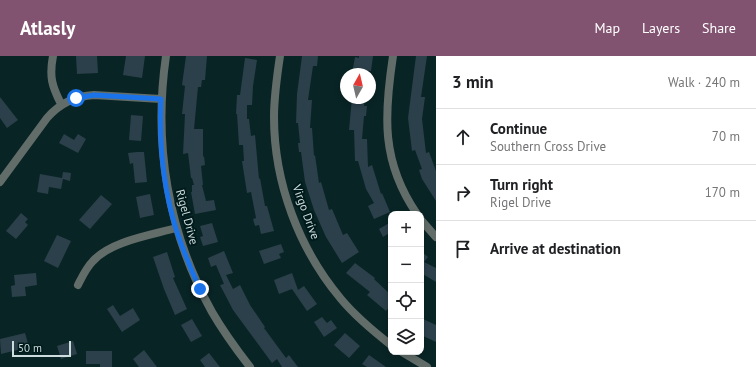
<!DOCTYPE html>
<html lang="en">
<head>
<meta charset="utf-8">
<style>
  :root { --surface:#fff; --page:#f2f2f2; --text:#202124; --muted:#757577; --line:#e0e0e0; --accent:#815370 }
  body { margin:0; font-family:"PT Sans",sans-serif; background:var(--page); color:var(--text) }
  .controls { position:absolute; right:12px; bottom:12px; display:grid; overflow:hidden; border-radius:8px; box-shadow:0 2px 6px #0003 }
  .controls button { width:36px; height:36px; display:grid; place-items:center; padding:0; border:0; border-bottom:1px solid var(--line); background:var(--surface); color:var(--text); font:20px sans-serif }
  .compass { position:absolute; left:340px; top:12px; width:36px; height:36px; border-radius:50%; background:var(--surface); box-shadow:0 2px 6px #0003; rotate:8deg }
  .scale { position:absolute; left:12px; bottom:10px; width:59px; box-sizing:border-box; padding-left:4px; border:2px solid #cddcdc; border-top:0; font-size:11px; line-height:14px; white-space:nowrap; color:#cddcdc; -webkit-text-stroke:3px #011b1c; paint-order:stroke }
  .stop { position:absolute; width:12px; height:12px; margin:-9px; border:3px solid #1a73e8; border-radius:50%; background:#fff }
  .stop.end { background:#1a73e8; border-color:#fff; box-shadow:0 1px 4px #0008 }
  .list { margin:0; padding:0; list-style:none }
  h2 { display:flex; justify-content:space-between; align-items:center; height:52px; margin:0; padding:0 16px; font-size:17px }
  h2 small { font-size:13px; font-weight:400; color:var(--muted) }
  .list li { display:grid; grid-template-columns:26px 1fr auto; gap:12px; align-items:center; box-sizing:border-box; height:56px; padding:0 16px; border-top:1px solid var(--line) }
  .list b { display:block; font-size:15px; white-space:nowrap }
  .list p { margin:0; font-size:13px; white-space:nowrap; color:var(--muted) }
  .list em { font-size:13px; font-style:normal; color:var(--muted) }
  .icon { flex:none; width:22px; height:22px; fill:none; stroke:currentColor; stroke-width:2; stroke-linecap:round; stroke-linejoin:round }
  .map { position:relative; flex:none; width:436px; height:311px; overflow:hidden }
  header { display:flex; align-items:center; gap:24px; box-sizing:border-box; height:56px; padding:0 20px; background:var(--accent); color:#fff }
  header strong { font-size:19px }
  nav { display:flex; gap:22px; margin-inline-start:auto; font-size:14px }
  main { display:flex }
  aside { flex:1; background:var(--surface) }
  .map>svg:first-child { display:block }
  .building { fill:#2b404a }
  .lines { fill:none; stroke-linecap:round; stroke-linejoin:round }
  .street { stroke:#626d69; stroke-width:8 }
  .route { stroke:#1a73e8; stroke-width:5 }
  .labels { text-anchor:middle; stroke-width:4; stroke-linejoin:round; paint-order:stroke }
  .street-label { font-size:12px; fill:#cddcdc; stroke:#011b1c }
</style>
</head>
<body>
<header>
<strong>Atlasly</strong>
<nav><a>Map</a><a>Layers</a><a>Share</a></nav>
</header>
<main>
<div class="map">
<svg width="436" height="311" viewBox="0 0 436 311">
  <rect width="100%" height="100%" fill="#092425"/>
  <path class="building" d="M76 0H97L98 17 77 18Z
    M126 0H145L142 22 123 19Z
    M186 0H207L205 24H202L201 31H198L194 73H203V101L204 100 205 109 201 110 203 129H202L206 145 214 144 216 154 195 158 191 136H192V129H194L192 122H191L188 97 183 98 185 58H182L185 30 182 29Z
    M302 0H318L317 10H313L308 44H312L310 72H312L314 100 315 99 319 127 321 126 329 154 332 153 343 179 347 177 359 196 342 207 326 181 314 154 305 126 301 96H299L298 87H300L298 67H296L297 38Z
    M359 0H373L371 15 353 12 355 1 359 2Z
    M416 0H427L421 41H425L422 63 426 97 429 96 436 115V145L422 123 419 114 422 113 415 94 412 95 408 62Z
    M245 2 257 4 253 30 252 49H247V63H249L251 80 255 79 259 123 260 122 265 150H267L274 175 261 178 259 169 255 170 253 163 256 162 251 136 247 137 242 105H244L243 89H239L237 58H236L237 39H240Z
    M0 41 18 64 7 72 0 62Z
    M352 42H365L364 50H367L366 60H364L362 83H367L368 111 372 109 381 138 382 137 390 156 374 163 368 150 374 147 366 133 358 105H355L354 74H349Z
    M131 59 143 60 141 85 129 84Z
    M64 78 74 84 78 78 86 83 78 97 59 87Z
    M137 96H144L147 126 135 127 133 107 130 108 128 97Z
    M63 116 71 117 70 125 63 123 61 133 49 131 48 138 37 136 40 118 62 122Z
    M150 138 154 159 140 162 136 141Z
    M101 139 112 148 90 173 79 164Z
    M21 157 28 163 25 166 28 169 16 183 6 175Z
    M391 166V176L383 181 379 173Z
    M212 167 218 186 203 190 200 181 203 180 200 170Z
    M57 179 71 185 58 212 44 205Z
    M281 188 284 196 279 198 281 202 264 208 259 195Z
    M224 195 233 217 226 219 233 233 240 229 250 249 265 271 264 272 286 302 289 299 298 311H282L277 303 272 307 233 254 220 229 224 228 216 209 211 211 208 202Z
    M421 195 428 201 424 206 436 212V226L421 217Z
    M167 196 175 221 173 222 187 253 175 259 164 233 153 201Z
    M355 207 375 222 374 223 391 239V249L386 255 367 239 370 236 346 217Z
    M36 217 37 229 25 231 26 240 12 241 11 230 15 229 14 219Z
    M292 217 298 234 304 230 317 248 307 255 292 233 279 238 274 224Z
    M113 249 120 260 133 252 140 264 122 276 107 253Z
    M322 261 327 267 331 264 337 272 324 281 314 266Z
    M192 263 202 280 191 286 181 269Z
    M423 263 436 269V286L421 279V268Z
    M25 277 29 291 1 298 0 283Z
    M345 277 360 290 349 302 334 289Z
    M73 285 77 298 61 303 57 290Z
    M144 294 157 311H139L133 303Z
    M86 295H112V311H100V308H86Z
    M209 297 220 311H205L200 304Z
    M369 299 386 311H367L362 308Z"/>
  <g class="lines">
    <path class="street" d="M53 0C49 21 52 30 61 48
      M166 0C153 89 168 177 212 256 223 275 236 293 250 311
      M280 0C277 20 274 40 274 61 274 127 299 193 341 243 356 261 373 275 391 289
      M393 0C384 59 381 106 417 158
      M0 126 47 62C60 47 75 40 94 39L161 43
      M421 164 436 181
      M78 229C82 221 86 212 93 205 111 185 151 179 176 172
      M402 296 427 311"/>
  </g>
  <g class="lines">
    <path class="route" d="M76 42 94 39 161 43C159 86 163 131 176 173 183 194 191 214 200 233"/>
  </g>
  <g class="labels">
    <g class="street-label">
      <text transform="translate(306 156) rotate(70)" y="4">Virgo Drive</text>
      <text transform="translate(187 161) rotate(75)" y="4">Rigel Drive</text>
    </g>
  </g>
</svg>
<div class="controls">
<button>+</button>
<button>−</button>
<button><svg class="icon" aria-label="locate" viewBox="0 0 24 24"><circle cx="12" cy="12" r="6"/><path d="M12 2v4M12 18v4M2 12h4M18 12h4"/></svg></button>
<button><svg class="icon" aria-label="layers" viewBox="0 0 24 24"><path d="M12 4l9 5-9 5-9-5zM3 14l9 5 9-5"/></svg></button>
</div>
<svg class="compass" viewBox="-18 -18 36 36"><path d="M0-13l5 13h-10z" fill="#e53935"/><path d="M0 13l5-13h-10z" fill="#757577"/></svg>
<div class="scale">50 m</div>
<div class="stop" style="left:76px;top:42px"></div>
<div class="stop end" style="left:200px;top:233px"></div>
</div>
<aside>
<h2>3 min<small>Walk · 240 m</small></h2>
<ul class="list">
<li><svg class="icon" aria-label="ahead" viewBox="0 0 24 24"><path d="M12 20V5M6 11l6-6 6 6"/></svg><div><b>Continue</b><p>Southern Cross Drive</p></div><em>70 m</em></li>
<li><svg class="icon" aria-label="right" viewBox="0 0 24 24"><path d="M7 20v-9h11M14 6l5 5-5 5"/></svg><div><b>Turn right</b><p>Rigel Drive</p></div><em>170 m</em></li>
<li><svg class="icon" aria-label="arrive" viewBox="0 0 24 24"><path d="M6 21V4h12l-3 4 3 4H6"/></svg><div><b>Arrive at destination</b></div></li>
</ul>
</aside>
</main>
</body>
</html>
